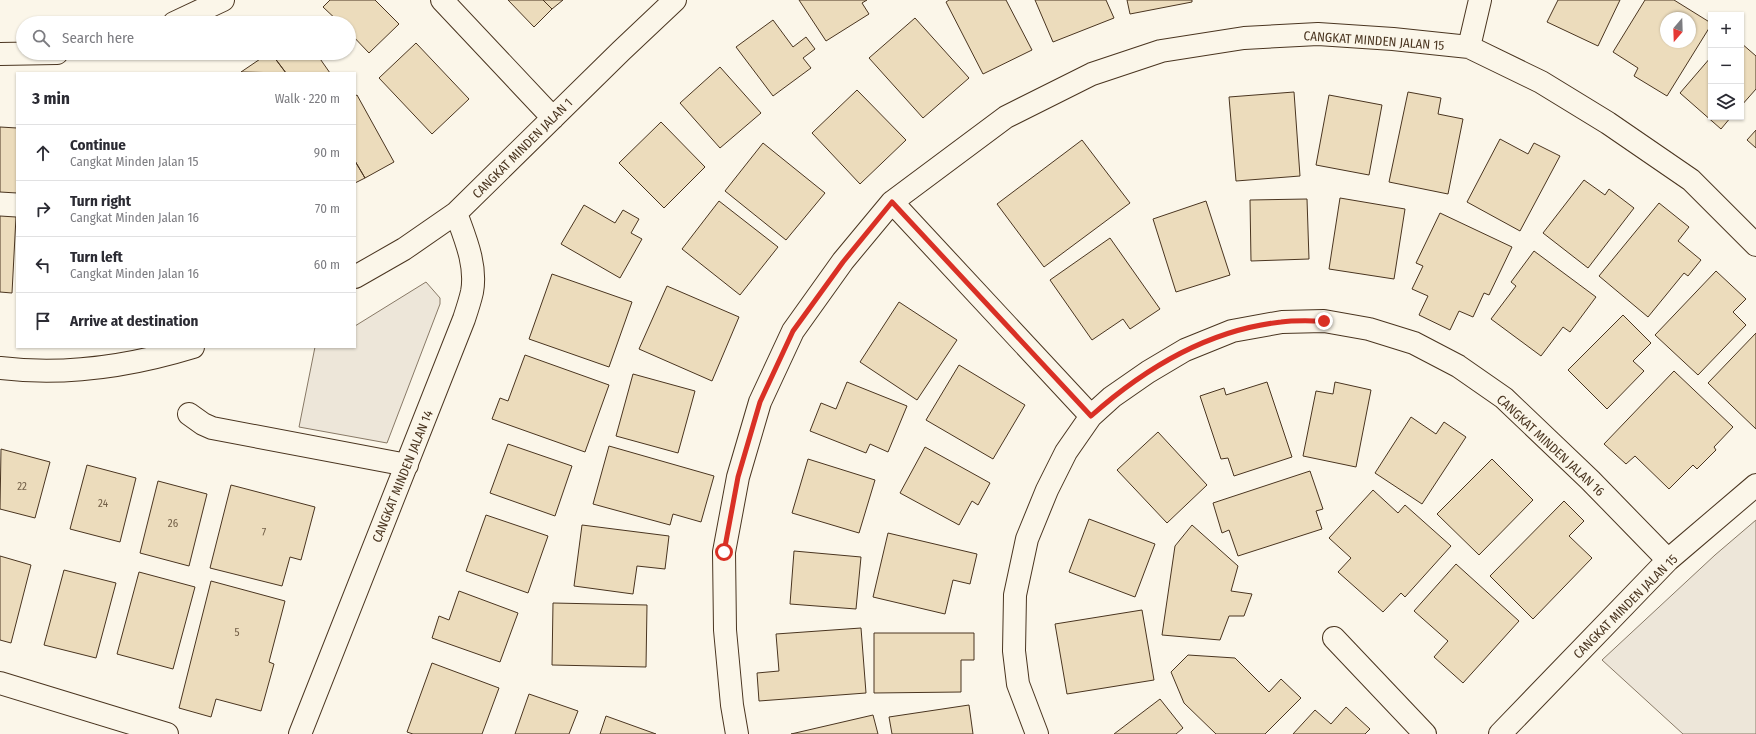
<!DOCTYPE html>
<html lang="en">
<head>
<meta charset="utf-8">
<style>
  :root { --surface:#fff; --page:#f2f2f3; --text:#2b2b33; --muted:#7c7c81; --line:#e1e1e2 }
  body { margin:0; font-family:"Fira Sans Condensed",sans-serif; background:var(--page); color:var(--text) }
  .controls { position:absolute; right:12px; top:12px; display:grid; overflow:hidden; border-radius:0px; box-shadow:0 1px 3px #0004 }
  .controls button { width:36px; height:36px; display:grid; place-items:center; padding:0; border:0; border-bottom:1px solid var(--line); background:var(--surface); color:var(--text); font:20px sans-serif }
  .compass { position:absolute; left:1660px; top:12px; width:36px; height:36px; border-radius:50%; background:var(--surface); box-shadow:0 1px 3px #0004; rotate:199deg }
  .stop { position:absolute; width:12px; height:12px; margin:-9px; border:3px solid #d93025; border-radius:50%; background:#fff }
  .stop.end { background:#d93025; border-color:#fff; box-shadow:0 1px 4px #0008 }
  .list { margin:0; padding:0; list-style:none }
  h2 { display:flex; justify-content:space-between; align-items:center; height:52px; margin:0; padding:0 16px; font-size:17px }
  h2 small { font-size:13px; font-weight:400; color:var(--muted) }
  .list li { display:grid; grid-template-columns:26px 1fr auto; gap:12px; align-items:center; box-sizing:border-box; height:56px; padding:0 16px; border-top:1px solid var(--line) }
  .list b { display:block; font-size:15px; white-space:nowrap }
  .list p { margin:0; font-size:13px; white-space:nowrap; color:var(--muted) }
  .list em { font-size:13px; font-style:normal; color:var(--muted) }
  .icon { flex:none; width:22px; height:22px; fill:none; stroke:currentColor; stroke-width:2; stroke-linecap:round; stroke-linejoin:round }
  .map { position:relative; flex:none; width:1756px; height:734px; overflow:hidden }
  .search { position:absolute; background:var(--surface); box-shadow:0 1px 3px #0004; left:16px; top:16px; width:340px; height:44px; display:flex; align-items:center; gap:10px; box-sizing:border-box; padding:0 14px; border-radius:22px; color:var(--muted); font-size:15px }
  .panel { position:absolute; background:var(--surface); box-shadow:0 1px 3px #0004; left:16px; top:72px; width:340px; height:276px; border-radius:0px }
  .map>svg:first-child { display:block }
  .green { fill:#ede6d9; stroke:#887966 }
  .building { fill:#ecdcbc; stroke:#4a3520; fill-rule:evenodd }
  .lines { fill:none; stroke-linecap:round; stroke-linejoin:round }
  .minor-casing { stroke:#4a3520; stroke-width:24 }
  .minor { stroke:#fbf6e9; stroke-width:22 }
  .route { stroke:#d93025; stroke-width:5 }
  .labels { text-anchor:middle; stroke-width:3; stroke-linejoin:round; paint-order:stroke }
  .number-label { font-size:11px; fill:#725f47 }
  .street-label { font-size:13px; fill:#4a3520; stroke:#fbf6e9 }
</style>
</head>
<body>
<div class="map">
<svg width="1756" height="734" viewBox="0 0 1756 734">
  <rect width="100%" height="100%" fill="#fbf6e9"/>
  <path class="green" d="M426 282 440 298V304L387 443 299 427 315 347H355V326Z
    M1756 520V734H1683L1602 660 1715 555Z"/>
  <path class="building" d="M330 0H375L399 24 369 53 349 32V23H340L323 7Z
    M508 0H543L552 9 534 27Z
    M543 0H563L552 9Z
    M799 0H867L862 3 869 14 826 41Z
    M949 0H1006L1032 50 983 74 946 2Z
    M1035 0H1106L1114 18 1053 42Z
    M1127 0H1192V2L1130 14Z
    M1558 0H1620L1598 46 1547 22Z
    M1645 0H1674L1711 23V25L1667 96 1634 76 1638 68 1613 52ZM1666 18H1690V42H1666Z
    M915 18 969 78 923 118 869 58Z
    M773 20 793 47 806 37 815 49 803 58 811 68 773 96 736 47Z
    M416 43 469 99 432 134 379 78Z
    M1741 43 1756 56V89L1741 106Z
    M269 53H271L286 73 241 72Z
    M271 53H316L330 73H286Z
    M1711 57V117H1731L1721 129 1680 93Z
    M720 67 761 113 720 148 680 103Z
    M857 90 906 140 860 184 812 133Z
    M1294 92 1300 176 1236 181 1229 97Z
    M1408 92 1441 98 1438 114 1463 119 1448 194 1389 182Z
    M357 95 394 162 365 178 355 161V96Z
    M1329 95 1382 105 1369 175 1316 165Z
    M661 122 705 167 664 208 619 163Z
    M0 127 17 128V193L0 192Z
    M1756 130V148L1747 140Z
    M1500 139 1528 154 1534 143 1560 156 1520 231 1467 202Z
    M1082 140 1130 203 1044 267 997 204Z
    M763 143 825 193 786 240 725 191Z
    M355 161 365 178 355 183Z
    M1584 180 1605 195 1609 189 1634 208 1588 268 1543 233Z
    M1340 198 1405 209 1394 279 1329 269Z
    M1307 199 1309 259 1251 261 1250 200Z
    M719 201 778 247 740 295 682 249Z
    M1206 201 1230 275 1176 292 1153 219Z
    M1659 203 1689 227 1678 241 1701 260 1688 276 1684 273 1648 317 1599 276Z
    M584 205 615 223 623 210 639 219 631 233 642 239 620 278 561 244Z
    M1440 213 1512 247 1489 295 1484 293 1473 317 1459 311 1450 330 1419 315 1428 296 1412 289 1423 266 1416 263Z
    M0 216 16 217 12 293 0 292Z
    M1110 238 1160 309 1130 329 1123 319 1092 340 1050 280Z
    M1534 251 1596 297 1570 332 1563 327 1541 356 1491 319 1516 286 1511 282Z
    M1716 271 1746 299 1733 312 1746 325 1698 375 1655 335Z
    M552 274 632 302 609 367 529 339Z
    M667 286 739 317 712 381 639 349Z
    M899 302 957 340 917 400 860 362Z
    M1623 315 1651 343 1633 361 1644 371 1607 409 1568 370Z
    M1756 333V429L1708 383Z
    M525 355 609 385 585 452 492 419 500 398 508 401Z
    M959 365 1025 405 993 459 926 420Z
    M1674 371 1733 427 1714 447 1716 450 1697 469 1693 465 1669 489 1635 456 1626 464 1604 444Z
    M633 374 695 391 678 453 616 436Z
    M847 382 907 406 888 452 870 444 866 453 810 431 821 403 836 409Z
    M1267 382 1292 457 1234 476 1228 458 1221 459 1200 396 1224 388 1226 395Z
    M1335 382 1371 390 1356 467 1303 456 1316 391 1333 394Z
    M1411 417 1436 434 1444 422 1466 437 1422 504 1375 473Z
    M1158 432 1207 485 1167 523 1117 470Z
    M508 444 572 466 555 516 490 493Z
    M609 446 714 476 701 522 673 514 670 525 593 504Z
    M925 447 990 483 978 505 972 501 959 525 900 493Z
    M1 449 50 462 35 518 0 509Z
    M808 459 875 480 859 533 792 513Z
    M1492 459 1533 500 1479 555 1437 514Z
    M87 465 136 478 120 542 70 529Z
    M1310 471 1323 509 1316 511 1322 529 1238 556 1229 530 1222 533 1213 503Z
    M158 481 207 494 189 566 140 553Z
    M231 485 315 507 301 560 290 557 282 586 210 568Z
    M1373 490 1398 513 1405 505 1451 546 1405 597 1401 593 1383 612 1338 572 1351 558 1329 538Z
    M1564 501 1584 521 1569 536 1592 558 1533 619 1490 576Z
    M486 515 548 536 528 593 466 571Z
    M1089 519 1155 544 1135 597 1069 572Z
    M582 525 669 536 665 569 637 566 633 594 574 586Z
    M1192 525 1238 566 1231 591 1252 594 1244 616H1229L1220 640 1162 635 1175 546Z
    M888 533 977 554 970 584 953 580 945 614 873 597Z
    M794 551 861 557 856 609 790 604Z
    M0 556 31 565 11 643 0 640Z
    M1456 564 1519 621 1463 683 1434 657 1448 641 1414 611Z
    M64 570 116 583 96 658 44 645Z
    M139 572 195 587 173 669 117 654Z
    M211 581 285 601 269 662 274 664 261 711 216 699 211 717 179 708Z
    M459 591 518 613 500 662 432 638 439 616 449 620Z
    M553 603 647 605 646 667 552 665Z
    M1142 610 1154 680 1067 694 1055 624Z
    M861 628 866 693 759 701 757 673 779 671 776 634Z
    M874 633H974V660H961V692L874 693Z
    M1188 655 1235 658 1269 692 1281 679 1301 698 1265 734H1216L1184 703 1171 672Z
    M432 663 499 688 482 734H413L407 732Z
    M529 694 578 711 569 734H515Z
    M1160 699 1183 728 1176 734H1114Z
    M969 705 973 734H892L889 717Z
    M1346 707 1370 729 1365 734H1293L1315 710 1331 724Z
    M873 715 878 734H791Z
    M606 716 656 734H600Z"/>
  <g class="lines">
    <defs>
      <path id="minor" d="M442 0 553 118
        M174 23 223 0
        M1469 47 1480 0
        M0 54 57 53
        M892 202 1091 416
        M355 277 404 249 456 213 621 51 675 0
        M0 368C65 376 131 366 193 347
        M189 414 203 424 212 428 407 465
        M1334 638 1425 734
        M0 683 167 734
        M300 734 464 319C467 310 470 301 472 292 477 265 465 238 456 213
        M737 734 732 705 725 630 724 552 738 477 760 402 793 331 843 261 892 202 1006 117 1092 74 1161 51 1244 38 1318 34 1393 39 1469 47 1541 82 1608 123 1691 180 1756 245
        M1037 734 1018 684 1014 651 1015 595 1027 539 1047 490 1066 452 1091 416 1112 397 1148 372 1185 350 1232 331 1282 322 1324 321 1369 329 1414 343 1458 366 1504 398 1590 480 1668 560
        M1500 734 1668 560 1756 485"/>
    </defs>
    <use href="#minor" class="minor-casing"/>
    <use href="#minor" class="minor"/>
  </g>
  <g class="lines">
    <path class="route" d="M724 552 738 477 760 402 793 331 843 262 892 202 1091 416C1145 368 1208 330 1281 322 1295 320 1310 321 1324 321"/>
  </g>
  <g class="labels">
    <g class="number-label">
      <text x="22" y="490">22</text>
      <text x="103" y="507">24</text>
      <text x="173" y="527">26</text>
      <text x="264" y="536">7</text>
      <text x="237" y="636">5</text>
    </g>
    <g class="street-label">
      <text transform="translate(1374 40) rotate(4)" y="5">CANGKAT MINDEN JALAN 15</text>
      <text transform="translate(522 148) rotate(-45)" y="5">CANGKAT MINDEN JALAN 1</text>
      <text transform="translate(1551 445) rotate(43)" y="5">CANGKAT MINDEN JALAN 16</text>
      <text transform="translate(402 476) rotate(-68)" y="5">CANGKAT MINDEN JALAN 14</text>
      <text transform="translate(1625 606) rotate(-45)" y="5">CANGKAT MINDEN JALAN 15</text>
    </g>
  </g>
</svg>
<div class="controls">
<button>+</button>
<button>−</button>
<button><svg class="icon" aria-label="layers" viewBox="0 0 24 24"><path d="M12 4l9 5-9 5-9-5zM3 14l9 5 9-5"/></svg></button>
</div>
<svg class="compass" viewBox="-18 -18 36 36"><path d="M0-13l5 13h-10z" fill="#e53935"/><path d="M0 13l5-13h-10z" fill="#7c7c81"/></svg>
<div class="stop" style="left:724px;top:552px"></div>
<div class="stop end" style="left:1324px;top:321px"></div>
<div class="search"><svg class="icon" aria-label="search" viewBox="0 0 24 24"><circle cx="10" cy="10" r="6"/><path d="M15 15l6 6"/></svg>Search here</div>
<section class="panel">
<h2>3 min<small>Walk · 220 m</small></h2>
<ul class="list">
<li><svg class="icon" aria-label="ahead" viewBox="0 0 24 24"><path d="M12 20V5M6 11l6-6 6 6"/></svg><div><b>Continue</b><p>Cangkat Minden Jalan 15</p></div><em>90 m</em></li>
<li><svg class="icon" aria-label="right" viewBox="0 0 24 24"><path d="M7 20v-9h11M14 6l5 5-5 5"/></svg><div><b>Turn right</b><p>Cangkat Minden Jalan 16</p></div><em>70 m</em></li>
<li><svg class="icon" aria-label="left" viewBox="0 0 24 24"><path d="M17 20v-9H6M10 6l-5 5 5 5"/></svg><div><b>Turn left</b><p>Cangkat Minden Jalan 16</p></div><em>60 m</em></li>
<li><svg class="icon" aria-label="arrive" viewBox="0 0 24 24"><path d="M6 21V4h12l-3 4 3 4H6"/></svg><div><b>Arrive at destination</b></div></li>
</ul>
</section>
</div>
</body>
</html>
